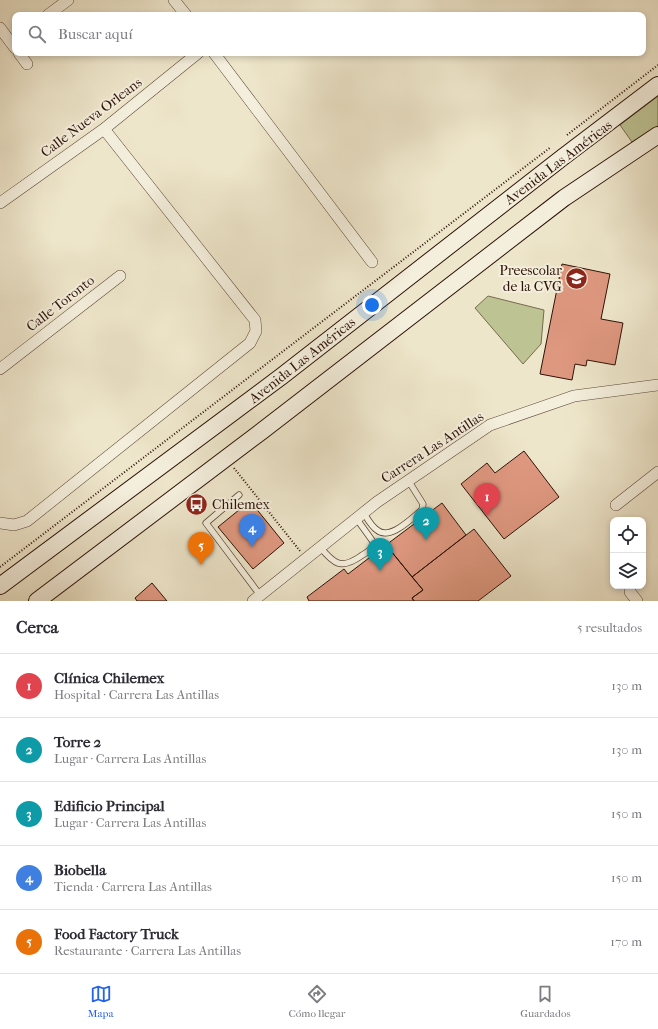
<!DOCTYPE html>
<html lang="es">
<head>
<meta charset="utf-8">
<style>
  :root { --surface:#fff; --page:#f7f7f7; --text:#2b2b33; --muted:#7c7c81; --line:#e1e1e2; --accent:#2563eb }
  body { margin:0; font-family:"IM FELL French Canon",serif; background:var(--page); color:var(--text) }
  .controls { position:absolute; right:12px; bottom:12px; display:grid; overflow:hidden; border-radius:8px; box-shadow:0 2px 6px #0003 }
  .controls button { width:36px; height:36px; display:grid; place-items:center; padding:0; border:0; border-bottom:1px solid var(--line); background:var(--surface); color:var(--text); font:20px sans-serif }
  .you { position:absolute; left:372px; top:305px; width:14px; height:14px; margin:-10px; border:3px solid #fff; border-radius:50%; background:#1a73e8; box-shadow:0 0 0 6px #1a73e833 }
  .badge { display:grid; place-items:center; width:26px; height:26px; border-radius:50%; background:var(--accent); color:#fff; font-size:13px; font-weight:700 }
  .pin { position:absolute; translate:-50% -33px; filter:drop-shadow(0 1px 2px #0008) }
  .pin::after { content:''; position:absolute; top:21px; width:14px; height:12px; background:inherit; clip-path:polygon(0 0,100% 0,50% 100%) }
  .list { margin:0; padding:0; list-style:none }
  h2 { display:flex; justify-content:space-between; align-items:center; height:52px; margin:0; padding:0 16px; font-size:17px }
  h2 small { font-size:13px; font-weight:400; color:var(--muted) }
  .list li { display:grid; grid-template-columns:26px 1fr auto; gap:12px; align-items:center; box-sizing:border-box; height:64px; padding:0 16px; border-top:1px solid var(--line) }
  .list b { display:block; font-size:15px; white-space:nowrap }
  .list p { margin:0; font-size:13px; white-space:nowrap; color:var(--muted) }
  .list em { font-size:13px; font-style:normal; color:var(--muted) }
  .icon { flex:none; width:22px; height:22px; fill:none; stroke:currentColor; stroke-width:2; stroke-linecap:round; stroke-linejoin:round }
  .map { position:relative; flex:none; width:658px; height:601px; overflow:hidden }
  .search { position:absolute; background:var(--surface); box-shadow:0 2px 6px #0003; left:12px; right:12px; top:12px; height:44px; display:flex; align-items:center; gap:10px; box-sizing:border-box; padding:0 14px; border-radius:8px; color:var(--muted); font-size:15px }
  .sheet { height:372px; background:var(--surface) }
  nav { display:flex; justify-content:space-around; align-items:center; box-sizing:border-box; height:56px; border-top:1px solid var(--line); background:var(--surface); font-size:11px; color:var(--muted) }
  nav a { display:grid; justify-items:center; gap:2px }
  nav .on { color:var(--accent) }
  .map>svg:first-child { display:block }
  .green { fill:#bec394; stroke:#766a4e }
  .building { fill:#df9880; stroke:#2d1208 }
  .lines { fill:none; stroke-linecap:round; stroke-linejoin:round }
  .lane-casing { stroke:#5d4739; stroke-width:7 }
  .street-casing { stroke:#5d4739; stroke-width:12 }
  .secondary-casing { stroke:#2d1208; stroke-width:18 }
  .path { stroke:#2d1208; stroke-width:2; stroke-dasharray:1 2; stroke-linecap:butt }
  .lane { stroke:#f4efdd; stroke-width:5.5 }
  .street { stroke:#f4efdd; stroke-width:11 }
  .secondary { stroke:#f4efdd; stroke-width:16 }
  .labels { text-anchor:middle; stroke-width:4; stroke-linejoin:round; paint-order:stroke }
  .street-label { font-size:14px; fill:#2d1208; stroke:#f4efdd }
  .poi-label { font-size:14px; fill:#2d1208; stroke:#f4efdd; text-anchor:end }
</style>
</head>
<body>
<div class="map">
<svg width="658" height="601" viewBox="0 0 658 601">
  <rect width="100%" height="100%" fill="#eee6cb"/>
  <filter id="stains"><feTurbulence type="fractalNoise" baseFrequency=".005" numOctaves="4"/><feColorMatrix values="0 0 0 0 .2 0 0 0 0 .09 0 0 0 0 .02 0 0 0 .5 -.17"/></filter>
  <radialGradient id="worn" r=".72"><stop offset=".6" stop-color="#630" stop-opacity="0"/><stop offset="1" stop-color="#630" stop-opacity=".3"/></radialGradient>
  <path class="green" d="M658 96V126L632 142 620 125Z
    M488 296 544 310 541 344 523 364 475 308Z"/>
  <path class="building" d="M562 264 610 274 601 319 623 323 615 365 587 360 586 366 575 364 572 380 540 374Z
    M524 451 559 497 504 539 461 484 487 463 495 473Z
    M250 501 284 543 253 569 218 527Z
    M442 503 466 535 412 577 386 545Z
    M474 529 511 576 478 601H414L412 598 423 590 412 577Z
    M386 545 423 590 412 598 414 601H309L307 597 344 569 348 574Z
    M152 583 167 601H137L135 598Z"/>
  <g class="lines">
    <defs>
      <path id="lane" d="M239 495 206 523 260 595
        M363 512C367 518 371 526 377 530 390 541 412 518 422 510L423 504 408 480
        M320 547C334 564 341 570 361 556 367 552 372 550 374 543L356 518"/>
      <path id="street" d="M174 0 186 15
        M48 15 68 0
        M0 28 15 48
        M19 53 27 64
        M214 53 372 262
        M0 203 104 129 198 53
        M0 369 120 276
        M616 505 658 472
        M0 523 14 525 27 521 250 343 256 331 255 320 104 129
        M630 592 637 601
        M253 601 377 502 490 425 574 396 658 385"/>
      <path id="secondary" d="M0 586 282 376 563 157 658 85
        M37 601 262 431 564 198 658 135"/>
    </defs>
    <use href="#lane" class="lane-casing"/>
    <use href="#street" class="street-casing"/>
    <use href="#secondary" class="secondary-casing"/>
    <path class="path" d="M567 135 658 65
      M234 468 300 551
      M0 567 551 147"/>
    <use href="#lane" class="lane"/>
    <use href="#street" class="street"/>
    <use href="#secondary" class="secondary"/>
  </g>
  <defs>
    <symbol id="school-disc" viewBox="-11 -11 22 22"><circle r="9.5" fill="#8f2418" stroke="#f4efdd"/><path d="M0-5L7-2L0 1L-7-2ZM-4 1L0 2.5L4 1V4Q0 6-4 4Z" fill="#fff"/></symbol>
    <symbol id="bus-disc" viewBox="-11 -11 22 22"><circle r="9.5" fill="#8f2418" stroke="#f4efdd"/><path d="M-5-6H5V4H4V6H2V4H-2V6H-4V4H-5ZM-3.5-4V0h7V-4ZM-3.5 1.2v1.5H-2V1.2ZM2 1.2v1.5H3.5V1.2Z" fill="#fff"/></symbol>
  </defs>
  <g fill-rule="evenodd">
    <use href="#school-disc" x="564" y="266" width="25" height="25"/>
    <use href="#bus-disc" x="184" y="492" width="25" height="25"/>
  </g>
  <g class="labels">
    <g class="street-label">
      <text transform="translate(91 117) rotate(-37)" y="5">Calle Nueva Orleans</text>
      <text transform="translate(558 162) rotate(-37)" y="5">Avenida Las Américas</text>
      <text transform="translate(60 303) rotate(-38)" y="5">Calle Toronto</text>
      <text transform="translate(302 360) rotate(-38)" y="5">Avenida Las Américas</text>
      <text transform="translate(432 447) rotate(-33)" y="5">Carrera Las Antillas</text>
    </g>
    <g class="poi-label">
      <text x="562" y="275">Preescolar<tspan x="562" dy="16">de la CVG</tspan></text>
      <text x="212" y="509" text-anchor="start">Chilemex</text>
    </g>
  </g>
  <rect width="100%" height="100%" filter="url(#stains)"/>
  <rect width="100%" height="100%" fill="url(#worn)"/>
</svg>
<div class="controls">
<button><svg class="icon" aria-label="locate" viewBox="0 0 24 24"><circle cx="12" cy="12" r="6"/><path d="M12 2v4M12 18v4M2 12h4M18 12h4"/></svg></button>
<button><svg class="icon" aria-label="layers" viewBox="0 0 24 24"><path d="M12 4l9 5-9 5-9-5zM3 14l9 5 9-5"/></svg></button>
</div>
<div class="you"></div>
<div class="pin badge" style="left:487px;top:516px;background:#e0444e">1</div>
<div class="pin badge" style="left:426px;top:540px;background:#0f9aa8">2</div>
<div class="pin badge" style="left:380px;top:571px;background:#0f9aa8">3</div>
<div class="pin badge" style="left:252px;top:547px;background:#3f7fe0">4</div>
<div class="pin badge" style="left:201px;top:565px;background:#e8710a">5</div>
<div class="search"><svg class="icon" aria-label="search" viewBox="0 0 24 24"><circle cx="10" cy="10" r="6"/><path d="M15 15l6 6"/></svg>Buscar aquí</div>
</div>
<section class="sheet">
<h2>Cerca<small>5 resultados</small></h2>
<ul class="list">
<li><span class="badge" style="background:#e0444e">1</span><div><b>Clínica Chilemex</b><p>Hospital · Carrera Las Antillas</p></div><em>130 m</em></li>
<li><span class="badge" style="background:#0f9aa8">2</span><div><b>Torre 2</b><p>Lugar · Carrera Las Antillas</p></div><em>130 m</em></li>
<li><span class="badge" style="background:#0f9aa8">3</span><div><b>Edificio Principal</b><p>Lugar · Carrera Las Antillas</p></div><em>150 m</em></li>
<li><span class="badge" style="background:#3f7fe0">4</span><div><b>Biobella</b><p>Tienda · Carrera Las Antillas</p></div><em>150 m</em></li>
<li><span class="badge" style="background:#e8710a">5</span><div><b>Food Factory Truck</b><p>Restaurante · Carrera Las Antillas</p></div><em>170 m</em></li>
</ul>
</section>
<nav>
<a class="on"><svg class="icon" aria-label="map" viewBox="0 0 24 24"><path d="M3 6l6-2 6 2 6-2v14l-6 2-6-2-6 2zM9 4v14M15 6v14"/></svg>Mapa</a>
<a><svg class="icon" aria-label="directions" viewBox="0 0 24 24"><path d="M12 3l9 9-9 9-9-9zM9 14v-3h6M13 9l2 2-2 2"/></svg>Cómo llegar</a>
<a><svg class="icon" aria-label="saved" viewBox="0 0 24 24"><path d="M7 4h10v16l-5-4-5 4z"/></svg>Guardados</a>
</nav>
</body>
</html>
